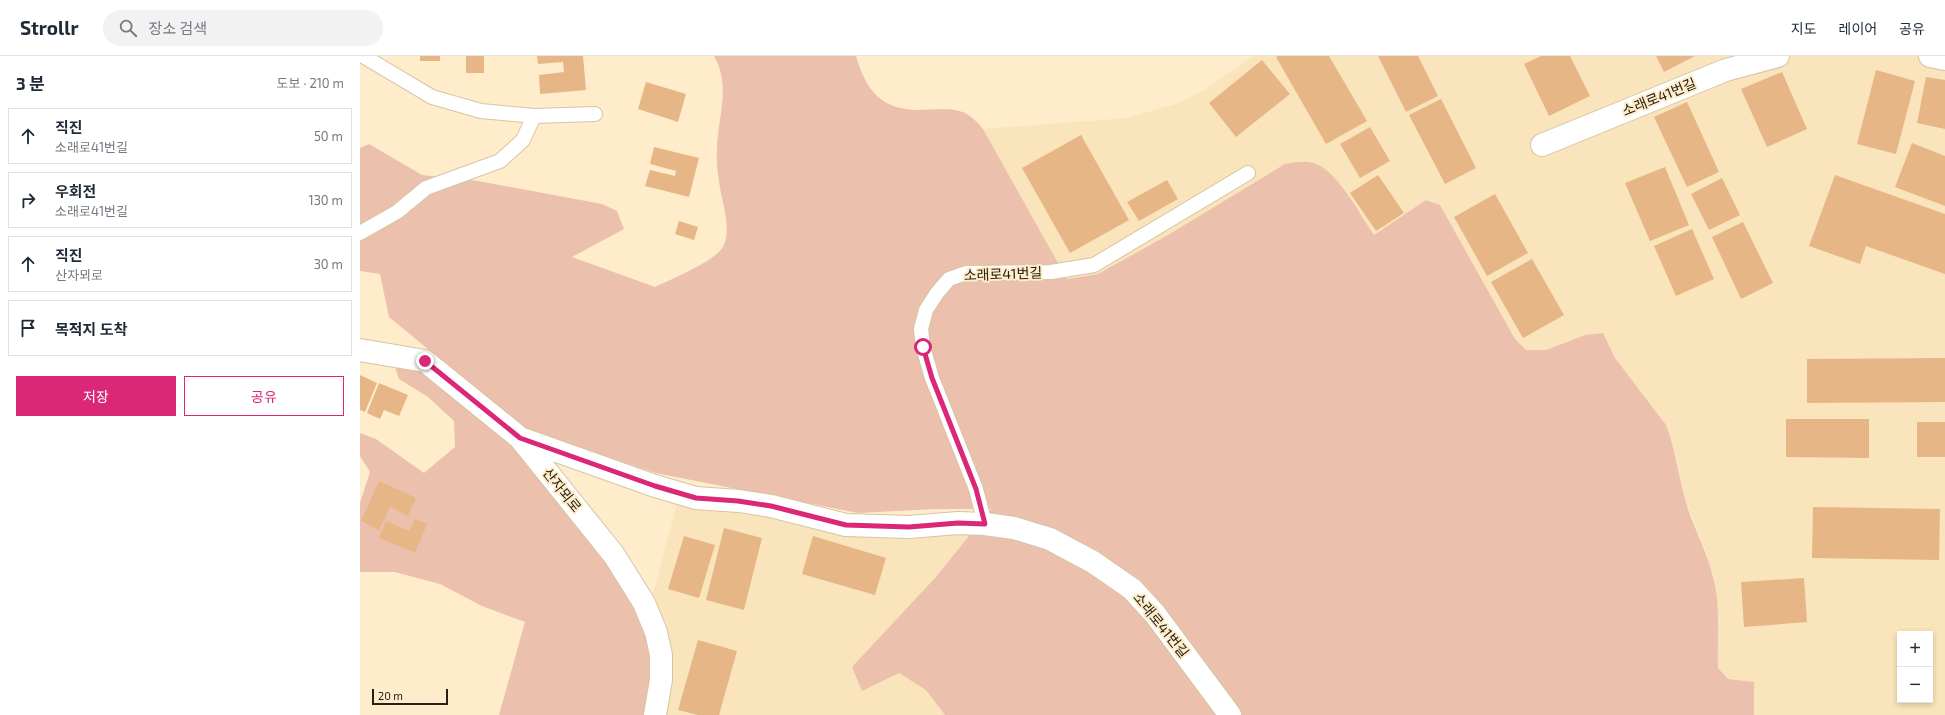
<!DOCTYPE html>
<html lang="ko">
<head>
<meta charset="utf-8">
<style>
  :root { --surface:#fff; --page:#f2f2f3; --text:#1f2937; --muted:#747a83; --line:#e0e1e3; --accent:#db2777 }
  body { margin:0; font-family:"Exo 2","Noto Sans KR",sans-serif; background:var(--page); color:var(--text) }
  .controls { position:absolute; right:12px; bottom:12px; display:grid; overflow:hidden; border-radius:0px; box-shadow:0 2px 6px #0003 }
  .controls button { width:36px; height:36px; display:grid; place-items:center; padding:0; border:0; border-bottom:1px solid var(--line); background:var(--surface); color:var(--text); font:20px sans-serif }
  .scale { position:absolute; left:12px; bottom:10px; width:76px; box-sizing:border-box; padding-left:4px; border:2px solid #272014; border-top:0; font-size:11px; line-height:14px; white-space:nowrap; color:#272014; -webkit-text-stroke:3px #feeccb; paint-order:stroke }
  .stop { position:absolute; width:12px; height:12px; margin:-9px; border:3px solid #db2777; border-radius:50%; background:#fff }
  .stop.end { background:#db2777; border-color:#fff; box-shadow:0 1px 4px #0008 }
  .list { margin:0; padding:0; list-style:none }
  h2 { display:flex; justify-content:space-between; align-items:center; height:52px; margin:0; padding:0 16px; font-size:17px }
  h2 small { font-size:13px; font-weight:400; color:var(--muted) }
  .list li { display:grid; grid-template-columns:26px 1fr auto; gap:12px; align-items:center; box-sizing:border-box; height:56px; margin:0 8px 8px; padding:0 8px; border:1px solid var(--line); border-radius:0px }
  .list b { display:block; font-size:15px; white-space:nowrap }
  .list p { margin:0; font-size:13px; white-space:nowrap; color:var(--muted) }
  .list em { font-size:13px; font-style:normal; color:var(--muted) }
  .actions { display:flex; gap:8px; padding:12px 16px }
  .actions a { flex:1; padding:9px 0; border:1px solid var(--accent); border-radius:0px; text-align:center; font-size:14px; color:var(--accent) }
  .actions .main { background:var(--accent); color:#fff }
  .icon { flex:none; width:22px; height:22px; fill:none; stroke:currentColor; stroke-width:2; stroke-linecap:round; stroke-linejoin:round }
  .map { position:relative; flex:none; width:1585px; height:659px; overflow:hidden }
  header { display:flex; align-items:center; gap:24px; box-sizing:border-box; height:56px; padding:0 20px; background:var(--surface); border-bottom:1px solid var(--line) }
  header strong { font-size:19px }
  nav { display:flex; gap:22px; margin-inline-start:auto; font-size:14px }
  .search { width:280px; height:36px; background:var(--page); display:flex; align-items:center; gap:10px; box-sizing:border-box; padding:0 14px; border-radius:22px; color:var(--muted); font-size:15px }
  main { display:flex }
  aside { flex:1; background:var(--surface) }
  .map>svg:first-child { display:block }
  .built { fill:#f9e4bb; fill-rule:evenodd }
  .green { fill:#ebc0ac }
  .building { fill:#e7b686 }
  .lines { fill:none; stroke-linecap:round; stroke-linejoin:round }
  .service-casing { stroke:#d6c5a5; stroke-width:16 }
  .minor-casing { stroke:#d6c5a5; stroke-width:24 }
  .service { stroke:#fff; stroke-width:14 }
  .minor { stroke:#fff; stroke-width:22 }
  .route { stroke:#db2777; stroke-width:5 }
  .labels { text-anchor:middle; stroke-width:4; stroke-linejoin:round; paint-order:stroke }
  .street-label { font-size:14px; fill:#272014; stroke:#feeccb }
</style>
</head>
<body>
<header>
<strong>Strollr</strong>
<div class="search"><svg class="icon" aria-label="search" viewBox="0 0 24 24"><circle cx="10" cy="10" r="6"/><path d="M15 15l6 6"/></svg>장소 검색</div>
<nav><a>지도</a><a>레이어</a><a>공유</a></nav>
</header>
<main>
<aside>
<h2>3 분<small>도보 · 210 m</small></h2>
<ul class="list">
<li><svg class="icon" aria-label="ahead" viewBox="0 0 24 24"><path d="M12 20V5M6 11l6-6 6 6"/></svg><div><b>직진</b><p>소래로41번길</p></div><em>50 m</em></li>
<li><svg class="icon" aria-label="right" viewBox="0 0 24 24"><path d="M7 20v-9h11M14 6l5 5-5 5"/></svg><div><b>우회전</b><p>소래로41번길</p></div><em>130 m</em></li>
<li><svg class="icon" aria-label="ahead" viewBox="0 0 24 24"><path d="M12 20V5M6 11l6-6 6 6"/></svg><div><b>직진</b><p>산자뫼로</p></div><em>30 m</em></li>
<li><svg class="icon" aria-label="arrive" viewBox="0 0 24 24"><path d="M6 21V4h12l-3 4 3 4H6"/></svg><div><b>목적지 도착</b></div></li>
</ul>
<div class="actions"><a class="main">저장</a><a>공유</a></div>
</aside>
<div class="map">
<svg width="1585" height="659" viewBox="0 0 1585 659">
  <rect width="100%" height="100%" fill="#feeccb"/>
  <path class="built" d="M893 0H1585V659H1394V626L1368 623 1358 612 1357 550 1354 522 1347 498 1325 444 1310 382 1296 356 1277 333 1255 302 1243 277 1225 279 1186 294H1166L1155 283 1080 149 1066 144 1014 179 972 119 808 179 738 218 707 223 623 73 767 62 794 54 817 48 846 33ZM1540 578H1570V644H1540Z
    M318 445 616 473 575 522 502 635 539 617 566 634 585 659H303L311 631 310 586 292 540Z"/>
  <path class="green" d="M354 0H496C506 35 522 54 559 54 572 54 587 52 599 55 609 57 617 66 623 73L707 223 738 218 808 179 925 108C935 106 946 104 956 108 979 117 1000 159 1014 179L1066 144 1080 149 1155 283 1166 294H1186L1225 279 1243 277 1255 302 1306 369C1315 393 1318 418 1325 443 1332 470 1347 494 1353 521 1361 549 1357 583 1358 612L1368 623 1394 626V659H585L566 634 539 617 502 635 492 611 575 522 631 453H576L498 457 296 417 170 377 29 261 20 218 0 215V92L9 88 62 119 118 125 242 148 257 155 264 173 212 201 295 231C311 223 357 205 364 189 371 173 363 148 360 132 358 119 356 107 357 95 357 62 372 31 354 0Z
    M33 305 58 310 146 382 253 511 288 581 293 624 285 659H139L165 566 122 550 80 528 35 516H0V447L10 416 0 400V377L16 383 64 417 95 391 94 365 68 341 39 323Z"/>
  <path class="building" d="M60 0H80V5H60Z
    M106 0H124V17H106Z
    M177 0H223L226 34 180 38 179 19 204 16 203 6 178 8Z
    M918 0H969L1007 65 966 88 916 1Z
    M1018 0H1058L1078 40 1046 56Z
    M1181 0H1210L1230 40 1189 60 1164 8Z
    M1296 0H1335L1304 16Z
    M902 4 930 38 876 81 849 47Z
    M1516 14 1555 25 1536 98 1497 88Z
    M1422 16 1447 73 1407 91 1381 33Z
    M1566 21 1585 24V73L1557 67Z
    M286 26 326 38 318 66 278 53Z
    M1081 43 1116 112 1085 128 1049 59Z
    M1327 46 1359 116 1327 131 1294 61Z
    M1010 71 1030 105 1000 122 980 88Z
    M721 79 769 164 710 197 662 112Z
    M1552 87 1585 100V150L1535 131Z
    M294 91 339 102 329 141 285 130 290 114 315 120 316 115 290 108Z
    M1305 111 1329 169 1290 185 1265 127Z
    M1018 119 1044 157 1016 175 990 137Z
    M1475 119 1585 158V218L1506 190 1500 208 1449 190Z
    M1362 122 1380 159 1349 174 1331 138Z
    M807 124 818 143 779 165 767 146Z
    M1135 138 1168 197 1127 220 1094 161Z
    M319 165 338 171 334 184 315 178Z
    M1383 166 1413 227 1381 243 1352 181Z
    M1332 173 1354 223 1316 240 1294 190Z
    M1172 203 1204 259 1163 282 1131 226Z
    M1585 302V346L1447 347V303Z
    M0 319 17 327 5 356 0 354Z
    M19 327 48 339 39 360 24 354 20 363 7 357Z
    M1426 363H1509V402L1426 401Z
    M1557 366H1585V401H1557Z
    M19 425 56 442 48 460 30 451 19 474 1 465Z
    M1453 451 1580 453 1579 504 1452 502Z
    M55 463 67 468 55 497 19 482 26 465 49 475Z
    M364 472 402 482 384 554 346 544Z
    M324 480 355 489 339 542 308 533Z
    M453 480 526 502 515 539 442 518Z
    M1444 522 1447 566 1384 571 1381 526Z
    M338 584 377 595 359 659H338L318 654Z"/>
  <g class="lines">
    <defs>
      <path id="service" d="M174 60 235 58
        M0 177 37 156 66 132 140 105 163 84 174 60 121 55 72 41 3 0
        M625 468 616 433 572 322 563 291 561 273 566 254 577 237 589 223 606 217 691 216 734 209 888 117"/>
      <path id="minor" d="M1570 0 1585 3
        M1182 89 1366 14 1418 0
        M0 294 65 305 160 382 254 499 284 547 296 576 301 599V624L295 659
        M160 382 295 430 336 442 379 445 411 450 486 469 549 471 598 467 625 468 654 472 690 483 733 506 772 533 795 558 870 659"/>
    </defs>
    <use href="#service" class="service-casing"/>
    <use href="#minor" class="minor-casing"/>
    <use href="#service" class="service"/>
    <use href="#minor" class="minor"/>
  </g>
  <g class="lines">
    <path class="route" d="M65 305 160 382 295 430 336 442 378 445 411 450 486 469 549 471 598 467 625 468 616 433 572 322 563 291"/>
  </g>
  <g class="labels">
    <g class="street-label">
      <text transform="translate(1299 41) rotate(-22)" y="5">소래로41번길</text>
      <text transform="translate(643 218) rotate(-2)" y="5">소래로41번길</text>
      <text transform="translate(202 434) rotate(51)" y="5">산자뫼로</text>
      <text transform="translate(801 569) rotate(51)" y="5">소래로41번길</text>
    </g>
  </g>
</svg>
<div class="controls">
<button>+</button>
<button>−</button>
</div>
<div class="scale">20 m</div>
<div class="stop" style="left:563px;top:291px"></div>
<div class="stop end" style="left:65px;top:305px"></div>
</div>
</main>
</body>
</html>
